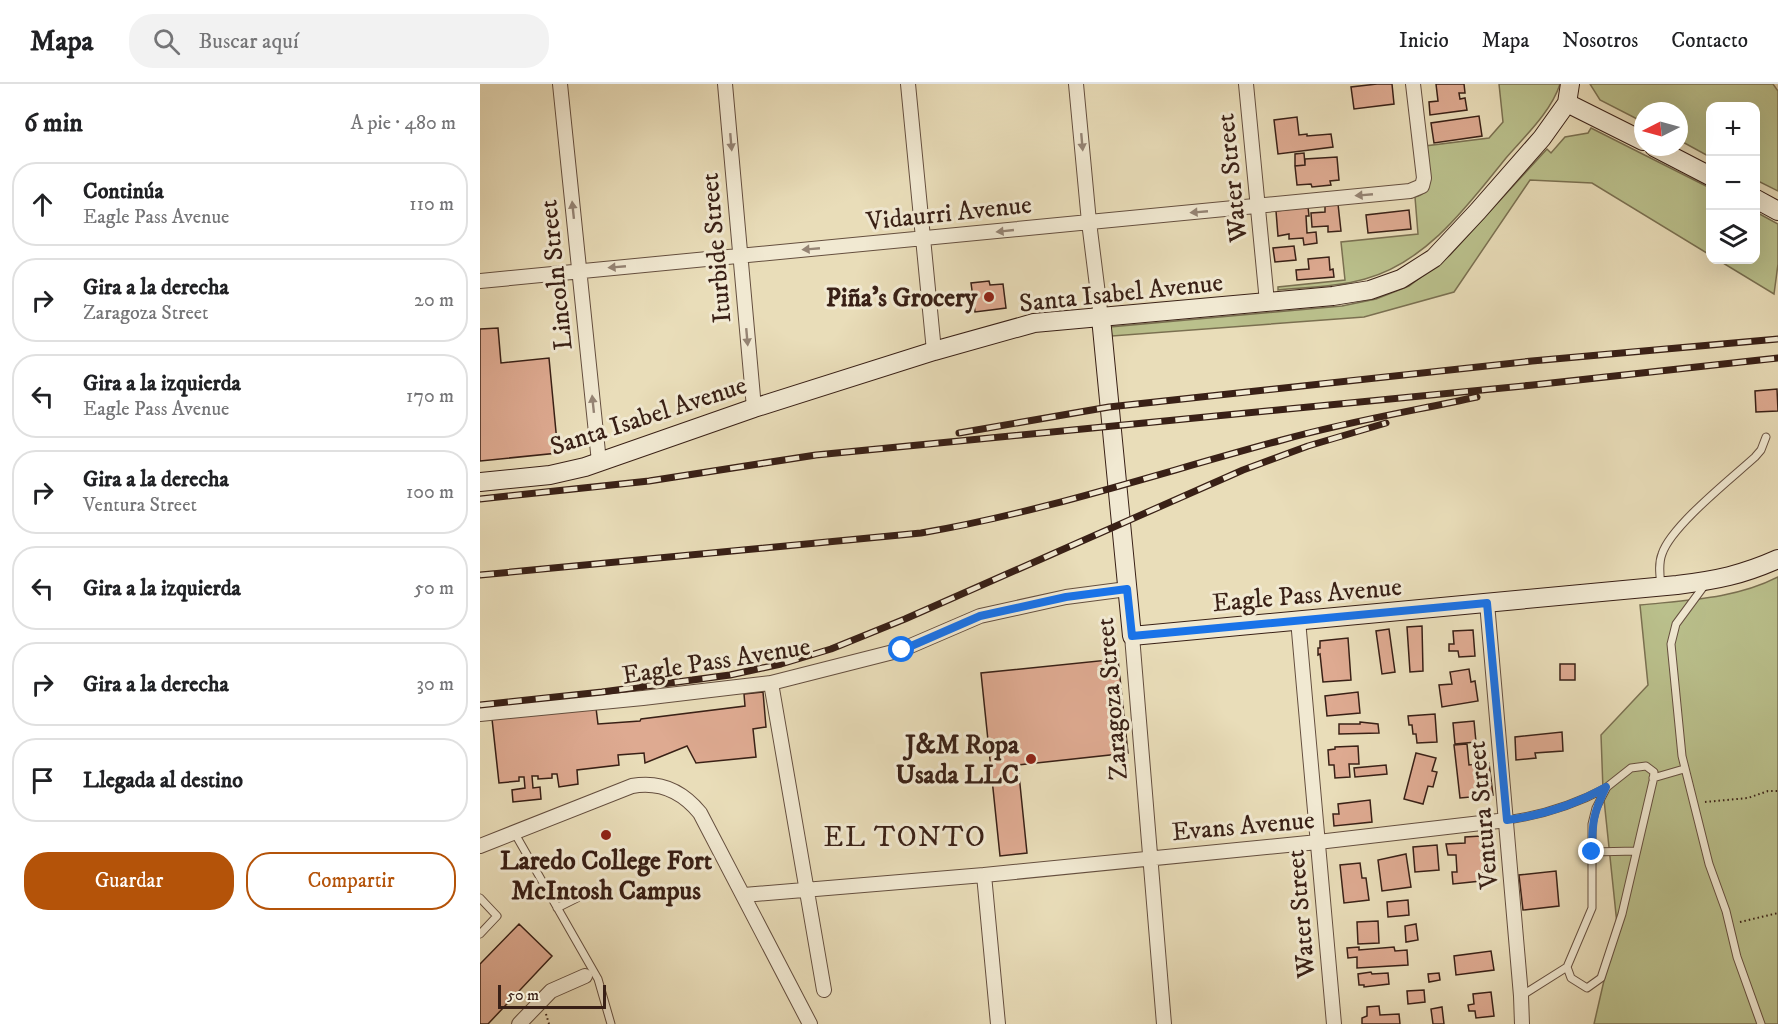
<!DOCTYPE html>
<html lang="es">
<head>
<meta charset="utf-8">
<style>
  :root { --surface:#fff; --page:#f2f2f2; --text:#202124; --muted:#757577; --line:#e0e0e0; --accent:#b45309 }
  body { margin:0; font-family:"IM FELL DW Pica",serif; background:var(--page); color:var(--text) }
  .controls { position:absolute; right:18px; top:18px; display:grid; overflow:hidden; border-radius:12px; box-shadow:0 6px 24px #0002 }
  .controls button { width:54px; height:54px; display:grid; place-items:center; padding:0; border:0; border-bottom:2px solid var(--line); background:var(--surface); color:var(--text); font:30px sans-serif }
  .compass { position:absolute; left:1154px; top:18px; width:54px; height:54px; border-radius:50%; background:var(--surface); box-shadow:0 6px 24px #0002; rotate:264deg }
  .scale { position:absolute; left:18px; bottom:15px; width:108px; box-sizing:border-box; padding-left:6px; border:3px solid #392016; border-top:0; font-size:16px; line-height:21px; white-space:nowrap; color:#392016; -webkit-text-stroke:4px #f1e9d2; paint-order:stroke }
  .stop { position:absolute; width:18px; height:18px; margin:-14px; border:4px solid #1a73e8; border-radius:50%; background:#fff }
  .stop.end { background:#1a73e8; border-color:#fff; box-shadow:0 2px 6px #0008 }
  .list { margin:0; padding:0; list-style:none }
  h2 { display:flex; justify-content:space-between; align-items:center; height:78px; margin:0; padding:0 24px; font-size:26px }
  h2 small { font-size:20px; font-weight:400; color:var(--muted) }
  .list li { display:grid; grid-template-columns:39px 1fr auto; gap:18px; align-items:center; box-sizing:border-box; height:84px; margin:0 12px 12px; padding:0 12px; border:2px solid var(--line); border-radius:24px }
  .list b { display:block; font-size:22px; white-space:nowrap }
  .list p { margin:0; font-size:20px; white-space:nowrap; color:var(--muted) }
  .list em { font-size:20px; font-style:normal; color:var(--muted) }
  .actions { display:flex; gap:12px; padding:18px 24px }
  .actions a { flex:1; padding:14px 0; border:2px solid var(--accent); border-radius:24px; text-align:center; font-size:21px; color:var(--accent) }
  .actions .main { background:var(--accent); color:#fff }
  .icon { flex:none; width:33px; height:33px; fill:none; stroke:currentColor; stroke-width:2; stroke-linecap:round; stroke-linejoin:round }
  .map { position:relative; flex:none; width:1298px; height:940px; overflow:hidden }
  header { display:flex; align-items:center; gap:36px; box-sizing:border-box; height:84px; padding:0 30px; background:var(--surface); border-bottom:2px solid var(--line) }
  header strong { font-size:28px }
  nav { display:flex; gap:33px; margin-inline-start:auto; font-size:21px }
  .search { width:420px; height:54px; background:var(--page); display:flex; align-items:center; gap:15px; box-sizing:border-box; padding:0 21px; border-radius:24px; color:var(--muted); font-size:22px }
  main { display:flex }
  aside { flex:1; background:var(--surface) }
  .map>svg:first-child { display:block }
  .green { fill:#bac08c; stroke:#7a7051; stroke-width:1.5 }
  .building { fill:#deaa91; stroke:#392016; stroke-width:1.5 }
  .lines { fill:none; stroke-linecap:round; stroke-linejoin:round }
  .lane-casing { stroke:#654f3f; stroke-width:9 }
  .street-casing { stroke:#654f3f; stroke-width:16 }
  .secondary-casing { stroke:#392016; stroke-width:20 }
  .path { stroke:#392016; stroke-width:2; stroke-dasharray:1.5 3; stroke-linecap:butt }
  .lane { stroke:#f1e9d2; stroke-width:7 }
  .street { stroke:#f1e9d2; stroke-width:14 }
  .secondary { stroke:#f1e9d2; stroke-width:18 }
  .rail-casing { stroke:#392016; stroke-width:7 }
  .rail { stroke:#f1e9d2; stroke-width:4.5; stroke-dasharray:14; stroke-linecap:butt }
  .oneway { fill:#958474 }
  .route { stroke:#1a73e8; stroke-width:8 }
  .poi-dot { fill:#8f2418; stroke:#f1e9d2; stroke-width:2 }
  .labels { text-anchor:middle; stroke-width:6; stroke-linejoin:round; paint-order:stroke }
  .street-label { font-size:26px; fill:#392016; stroke:#f1e9d2 }
  .poi-label { font-size:26px; font-weight:bold; fill:#392016; stroke:#f1e9d2; text-anchor:end }
  .quarter-label { font-size:28px; letter-spacing:1.5px; fill:#392016; stroke:#f1e9d2 }
</style>
</head>
<body>
<header>
<strong>Mapa</strong>
<div class="search"><svg class="icon" aria-label="search" viewBox="0 0 24 24"><circle cx="10" cy="10" r="6"/><path d="M15 15l6 6"/></svg>Buscar aquí</div>
<nav><a>Inicio</a><a>Mapa</a><a>Nosotros</a><a>Contacto</a></nav>
</header>
<main>
<aside>
<h2>6 min<small>A pie · 480 m</small></h2>
<ul class="list">
<li><svg class="icon" aria-label="ahead" viewBox="0 0 24 24"><path d="M12 20V5M6 11l6-6 6 6"/></svg><div><b>Continúa</b><p>Eagle Pass Avenue</p></div><em>110 m</em></li>
<li><svg class="icon" aria-label="right" viewBox="0 0 24 24"><path d="M7 20v-9h11M14 6l5 5-5 5"/></svg><div><b>Gira a la derecha</b><p>Zaragoza Street</p></div><em>20 m</em></li>
<li><svg class="icon" aria-label="left" viewBox="0 0 24 24"><path d="M17 20v-9H6M10 6l-5 5 5 5"/></svg><div><b>Gira a la izquierda</b><p>Eagle Pass Avenue</p></div><em>170 m</em></li>
<li><svg class="icon" aria-label="right" viewBox="0 0 24 24"><path d="M7 20v-9h11M14 6l5 5-5 5"/></svg><div><b>Gira a la derecha</b><p>Ventura Street</p></div><em>100 m</em></li>
<li><svg class="icon" aria-label="left" viewBox="0 0 24 24"><path d="M17 20v-9H6M10 6l-5 5 5 5"/></svg><div><b>Gira a la izquierda</b></div><em>50 m</em></li>
<li><svg class="icon" aria-label="right" viewBox="0 0 24 24"><path d="M7 20v-9h11M14 6l5 5-5 5"/></svg><div><b>Gira a la derecha</b></div><em>30 m</em></li>
<li><svg class="icon" aria-label="arrive" viewBox="0 0 24 24"><path d="M6 21V4h12l-3 4 3 4H6"/></svg><div><b>Llegada al destino</b></div></li>
</ul>
<div class="actions"><a class="main">Guardar</a><a>Compartir</a></div>
</aside>
<div class="map">
<svg width="1298" height="940" viewBox="0 0 1298 940">
  <rect width="100%" height="100%" fill="#e9ddb9"/>
  <filter id="stains"><feTurbulence type="fractalNoise" baseFrequency=".00333" numOctaves="4"/><feColorMatrix values="0 0 0 0 .2 0 0 0 0 .09 0 0 0 0 .02 0 0 0 .5 -.17"/></filter>
  <radialGradient id="worn" r=".72"><stop offset=".6" stop-color="#630" stop-opacity="0"/><stop offset="1" stop-color="#630" stop-opacity=".3"/></radialGradient>
  <path class="green" d="M1019 0H1080C1071 28 1045 52 1026 74 988 121 947 178 885 195 857 203 827 203 798 206V203L865 196 861 158 938 150 935 113C958 107 948 80 945 62L1009 54 1023 38Z
    M1110 0H1293L1298 7V107L1276 96V22H1230V73L1199 56V27H1163V38L1120 16Z
    M1111 44 1230 104V171L1112 99 1050 96 974 208 884 233 632 252 630 243 862 222 896 215 929 202 970 171 1067 65 1071 69 1085 53 1108 49Z
    M1276 128 1298 140V180L1294 210 1238 176H1276Z
    M1298 493V940H1114L1137 840 1123 706 1121 651 1168 601 1160 521C1208 516 1255 515 1298 493Z"/>
  <path class="building" d="M897 0H912L914 20 874 25 871 3Z
    M956 0H984L985 9H979L980 15 985 14 987 26 950 31 949 18 958 17Z
    M999 32 1002 52 954 59 951 39Z
    M817 33 819 51 827 50V52L851 50 853 63 798 70 794 36Z
    M824 69 825 81 815 82V70Z
    M857 73 859 96 850 97 851 101 832 103 831 100 817 101 815 82 825 81V75Z
    M858 120 861 147 848 148V142L832 143 831 129 845 128V121Z
    M828 123 829 132H826L827 149 836 148 837 159 824 161 823 154 809 155V150L798 152 796 127Z
    M929 126 931 145 888 149 886 131Z
    M814 162 816 176 795 178 793 164Z
    M849 173 850 186 853 185 854 193 817 196 816 186 829 185 828 175Z
    M509 197 510 201 523 200 526 224 495 228 491 199Z
    M18 244 21 279 69 274 78 369 0 377V245Z
    M1297 305 1298 327 1276 328 1275 307Z
    M942 542 943 587 930 588 927 543Z
    M909 545 915 588 902 590 896 547Z
    M993 546 995 572 979 573 978 567H969V560H974L973 547Z
    M868 554 871 596 843 598 840 570 838 571V564H840V557Z
    M638 575 648 669 538 681 547 769 520 772 501 589Z
    M1080 580H1095V596H1080Z
    M989 585 991 598 995 597 998 617 962 623 959 601 972 600 970 588Z
    M283 608 286 643 273 645 276 673 216 679 207 662 165 679 164 669 138 671 139 681 97 686 98 700 79 703 77 690H72V694L58 695V692H52L53 704 60 703 61 715 33 718 32 706 45 704 44 693H39V697L19 699 12 635 116 624 118 640 160 637 161 635 265 622 264 610Z
    M878 608 880 629 847 632 845 612Z
    M955 630 957 658 937 659 936 650H933L932 641H929L928 632Z
    M994 637 996 658 975 660 973 639Z
    M880 638 898 640 899 649 859 650V640H880Z
    M1082 648 1083 667 1055 669 1056 674 1036 676 1035 653Z
    M987 660 989 681 1009 679 1013 711 980 714 974 661Z
    M878 662 879 680H869L870 693 855 694 854 681H849L848 666 855 665V663Z
    M936 669 956 674 952 687 957 688 953 703 948 702 943 720 924 715Z
    M906 681 907 690 875 693 874 684Z
    M890 716 892 738 854 742 853 730H859L858 720Z
    M1001 752 1002 769 1007 768 1009 788 1000 789 1001 797 973 800 972 788H977L976 771H968L966 760 985 759V753Z
    M957 761 959 786 935 788 933 763Z
    M926 770 931 803 902 807 898 776Z
    M880 779 882 794H886L889 816 864 819 860 781Z
    M1076 787 1079 822 1043 826 1039 791Z
    M928 816 929 831 908 833 907 818Z
    M898 837 899 859 878 860 877 838Z
    M39 840 72 872 8 940H0V880Z
    M936 840 938 856 926 858 925 842Z
    M879 863V866L914 863 915 867 927 866 928 881 877 884V873L868 874 867 864Z
    M1011 867 1014 886 976 891 974 872Z
    M891 888 892 890 908 889 909 900 884 903V901H879L878 890Z
    M959 889 960 896 949 898 948 890Z
    M944 906 945 918 928 920 927 907Z
    M1011 908 1014 932 996 934 995 927H989L988 921 994 920 993 910Z
    M899 922 900 931 919 930 920 940H882V934L887 932V923Z
    M962 923 964 940H953L951 925Z"/>
  <g class="lines">
    <defs>
      <path id="lane" d="M1181 502C1180 492 1178 480 1182 470 1191 442 1252 394 1275 373L1281 366 1286 353
        M1224 502 1196 540 1191 560 1202 672 1229 780 1246 827 1257 873 1281 940
        M1173 694 1204 685
        M1027 736C1062 731 1094 721 1126 704
        M34 748 118 895 131 940
        M1112 768 1156 767
        M0 814 17 832 0 850
        M77 824 107 809
        M1041 912 1087 883 1112 824V740L1116 724 1127 703 1151 684 1166 682 1174 688 1173 697 1142 830 1121 894 1107 904 1091 894 1087 883"/>
      <path id="street" d="M80 0 119 378
        M245 0 274 324
        M428 0 454 267
        M596 0 609 138 621 234
        M766 0 787 218
        M0 197 930 107 942 102 944 94 933 0
        M1007 519 1041 912 1042 940
        M818 536 854 940
        M652 552 684 940
        M291 599 344 906
        M0 630 163 614 291 599 421 566 500 532 586 513 647 505
        M0 762 152 702C180 697 202 707 220 729L330 940
        M504 791 518 940
        M264 811 504 791 838 758 1027 736
        M39 940 71 907 105 892"/>
      <path id="secondary" d="M1087 19 1163 57
        M1174 63 1230 92
        M1276 115 1298 127
        M621 234 652 552 1197 501C1237 496 1262 491 1298 475
        M0 398 70 391 105 383 274 324 454 267 554 239 853 212 890 206 921 195 954 174 998 127 1062 54 1087 19 1090 0"/>
    </defs>
    <use href="#lane" class="lane-casing"/>
    <use href="#street" class="street-casing"/>
    <use href="#secondary" class="secondary-casing"/>
    <path class="path" d="M1225 718 1268 714 1288 707H1298
      M1260 838 1298 829
      M66 930 69 940"/>
    <use href="#lane" class="lane"/>
    <use href="#street" class="street"/>
    <use href="#secondary" class="secondary"/>
    <defs>
      <path id="rail" d="M479 349 629 323 1052 277 1298 255
        M0 415 169 397 336 371 1053 301 1298 274
        M0 491 441 449C564 428 682 388 802 356 866 338 932 327 997 313
        M0 621 122 608 250 591 301 580 351 565 425 535 763 386 828 362 906 339"/>
    </defs>
    <use href="#rail" class="rail-casing"/>
    <use href="#rail" class="rail"/>
  </g>
  <defs><path id="oneway-solid" d="M-6-.8H1V-3.2L6.5 0L1 3.2V.8H-6Z" transform="scale(1.5)"/></defs>
  <g class="oneway">
    <use href="#oneway-solid" transform="translate(251 58) rotate(85)"/>
    <use href="#oneway-solid" transform="translate(602 58) rotate(85)"/>
    <use href="#oneway-solid" transform="translate(884 111) rotate(175)"/>
    <use href="#oneway-solid" transform="translate(93 126) rotate(-96)"/>
    <use href="#oneway-solid" transform="translate(719 128) rotate(175)"/>
    <use href="#oneway-solid" transform="translate(525 147) rotate(174)"/>
    <use href="#oneway-solid" transform="translate(331 165) rotate(175)"/>
    <use href="#oneway-solid" transform="translate(137 183) rotate(175)"/>
    <use href="#oneway-solid" transform="translate(267 253) rotate(85)"/>
    <use href="#oneway-solid" transform="translate(113 320) rotate(-96)"/>
  </g>
  <g class="lines">
    <path class="route" d="M422 566 500 532 586 513 647 505 652 552 1007 519 1027 736C1062 731 1095 721 1126 703 1113 729 1112 740 1112 768"/>
  </g>
  <g class="poi-dot">
    <circle cx="509" cy="213" r="6"/>
    <circle cx="551" cy="675" r="6"/>
    <circle cx="126" cy="751" r="6"/>
  </g>
  <g class="labels">
    <g class="street-label">
      <text transform="translate(751 94) rotate(-96)" y="9">Water Street</text>
      <text transform="translate(469 128) rotate(-6)" y="9">Vidaurri Avenue</text>
      <text transform="translate(235 164) rotate(-95)" y="9">Iturbide Street</text>
      <text transform="translate(75 191) rotate(-96)" y="9">Lincoln Street</text>
      <text transform="translate(641 208) rotate(-6)" y="9">Santa Isabel Avenue</text>
      <text transform="translate(168 331) rotate(-18)" y="9">Santa Isabel Avenue</text>
      <text transform="translate(827 510) rotate(-5)" y="9">Eagle Pass Avenue</text>
      <text transform="translate(236 576) rotate(-9)" y="9">Eagle Pass Avenue</text>
      <text transform="translate(631 615) rotate(-95)" y="9">Zaragoza Street</text>
      <text transform="translate(1002 731) rotate(-95)" y="9">Ventura Street</text>
      <text transform="translate(763 741) rotate(-5)" y="9">Evans Avenue</text>
      <text transform="translate(820 830) rotate(-95)" y="9">Water Street</text>
    </g>
    <g class="poi-label">
      <text x="497" y="222">Piña's Grocery</text>
      <text x="539" y="669">J&amp;M Ropa<tspan x="539" dy="30">Usada LLC</tspan></text>
      <text x="126" y="785" text-anchor="middle">Laredo College Fort<tspan x="126" dy="30">McIntosh Campus</tspan></text>
    </g>
    <g class="quarter-label">
      <text x="425" y="762">EL TONTO</text>
    </g>
  </g>
  <rect width="100%" height="100%" filter="url(#stains)"/>
  <rect width="100%" height="100%" fill="url(#worn)"/>
</svg>
<div class="controls">
<button>+</button>
<button>−</button>
<button><svg class="icon" aria-label="layers" viewBox="0 0 24 24"><path d="M12 4l9 5-9 5-9-5zM3 14l9 5 9-5"/></svg></button>
</div>
<svg class="compass" viewBox="-18 -18 36 36"><path d="M0-13l5 13h-10z" fill="#e53935"/><path d="M0 13l5-13h-10z" fill="#757577"/></svg>
<div class="scale">50 m</div>
<div class="stop" style="left:422px;top:566px"></div>
<div class="stop end" style="left:1112px;top:768px"></div>
</div>
</main>
</body>
</html>
